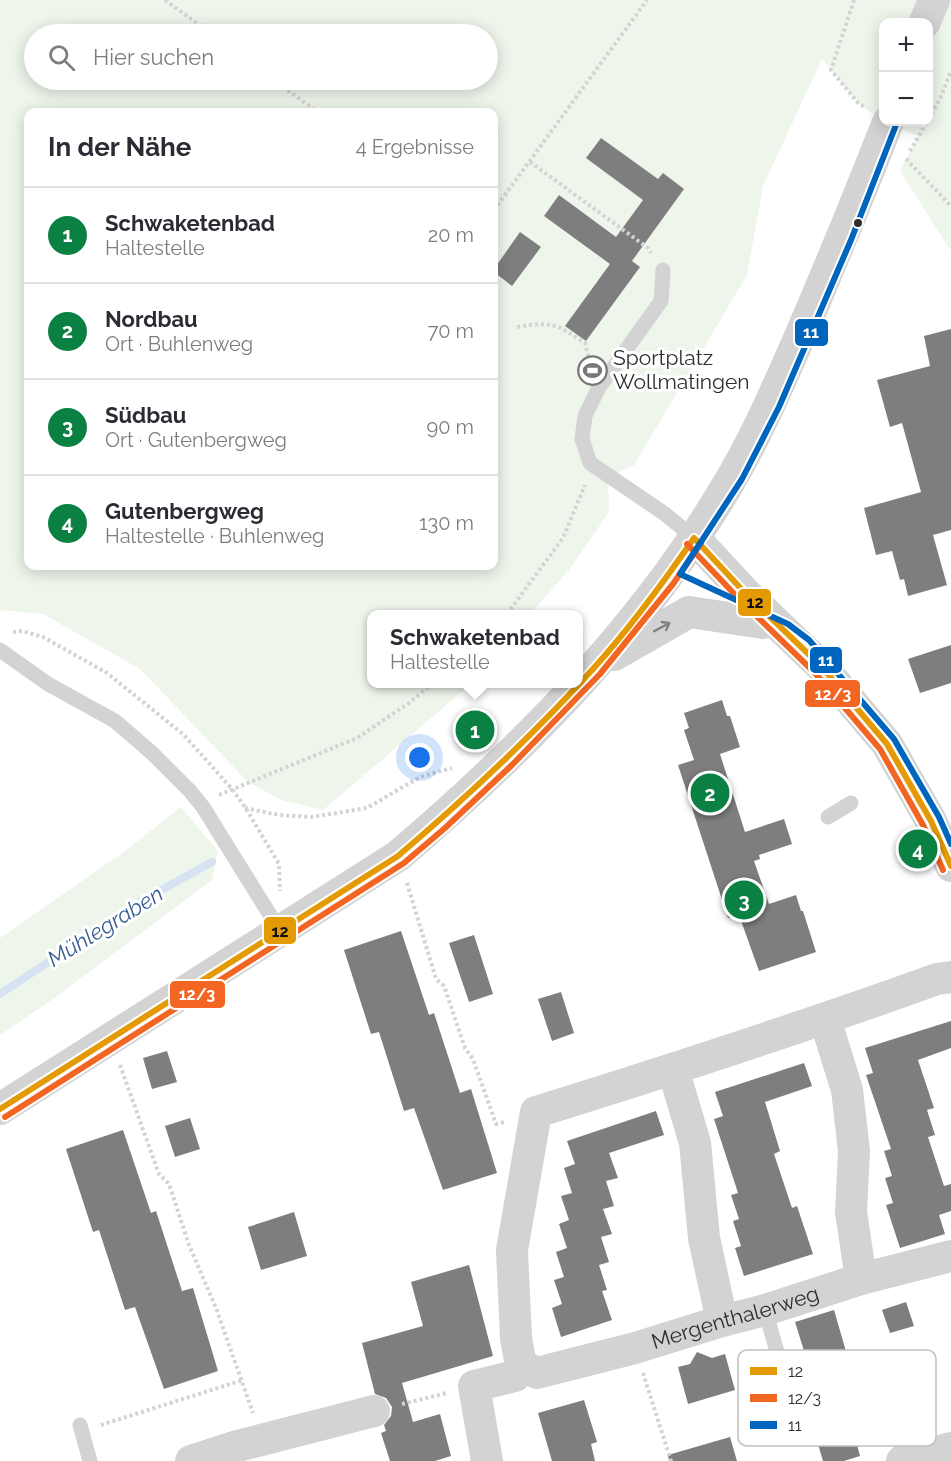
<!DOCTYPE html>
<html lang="de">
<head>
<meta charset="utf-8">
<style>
  :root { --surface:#fff; --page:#f7f7f7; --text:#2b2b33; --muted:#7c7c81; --line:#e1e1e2; --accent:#0b8043 }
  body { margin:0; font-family:Raleway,sans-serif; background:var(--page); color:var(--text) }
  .controls { position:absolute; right:18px; top:18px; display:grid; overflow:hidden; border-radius:12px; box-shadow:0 3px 15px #0003 }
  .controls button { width:54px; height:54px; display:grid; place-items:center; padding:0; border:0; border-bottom:2px solid var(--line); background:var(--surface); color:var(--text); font:30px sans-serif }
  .you { position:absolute; left:420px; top:758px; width:21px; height:21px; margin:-15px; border:4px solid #fff; border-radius:50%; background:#1a73e8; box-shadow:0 0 0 9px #1a73e833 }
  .badge { display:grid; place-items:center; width:39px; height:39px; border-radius:50%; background:var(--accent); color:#fff; font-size:20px; font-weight:700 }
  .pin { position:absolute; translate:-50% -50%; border:3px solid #fff; box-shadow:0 2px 6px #0006 }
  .popup { position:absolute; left:367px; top:610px; width:216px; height:78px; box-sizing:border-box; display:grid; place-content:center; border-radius:12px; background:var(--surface); filter:drop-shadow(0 2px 4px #0005); font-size:20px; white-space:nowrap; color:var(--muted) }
  .popup b { font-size:22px; color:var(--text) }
  .popup::after { content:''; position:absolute; left:50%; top:100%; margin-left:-12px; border:12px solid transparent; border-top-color:var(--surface) }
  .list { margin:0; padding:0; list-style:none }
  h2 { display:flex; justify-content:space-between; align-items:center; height:78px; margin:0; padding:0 24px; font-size:26px }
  h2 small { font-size:20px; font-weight:400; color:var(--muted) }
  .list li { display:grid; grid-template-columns:39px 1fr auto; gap:18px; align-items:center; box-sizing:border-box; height:96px; padding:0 24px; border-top:2px solid var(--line) }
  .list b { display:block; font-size:22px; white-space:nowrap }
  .list p { margin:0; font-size:20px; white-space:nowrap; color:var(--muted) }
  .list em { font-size:20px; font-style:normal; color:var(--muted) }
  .icon { flex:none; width:33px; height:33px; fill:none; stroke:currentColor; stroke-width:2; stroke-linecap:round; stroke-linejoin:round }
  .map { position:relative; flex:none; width:951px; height:1461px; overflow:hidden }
  .search { position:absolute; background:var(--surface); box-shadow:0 3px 15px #0003; left:24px; top:24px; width:474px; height:66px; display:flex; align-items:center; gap:15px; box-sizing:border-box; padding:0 21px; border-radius:33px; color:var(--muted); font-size:22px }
  .panel { position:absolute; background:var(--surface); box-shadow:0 3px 15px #0003; left:24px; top:108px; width:474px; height:462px; border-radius:12px }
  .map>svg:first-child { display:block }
  .green { fill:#eef5eb; fill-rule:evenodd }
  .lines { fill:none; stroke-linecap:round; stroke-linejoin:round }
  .stream { stroke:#d7e2f2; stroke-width:8 }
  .building { fill:#7e7e7e }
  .path { stroke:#d3d3d3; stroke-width:4; stroke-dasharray:3 3; stroke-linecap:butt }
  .lane { stroke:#d3d3d3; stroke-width:15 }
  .street { stroke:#d3d3d3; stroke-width:32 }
  .bus-1-casing { stroke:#fff; stroke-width:10 }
  .bus-2-casing { stroke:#fff; stroke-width:10 }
  .bus-3-casing { stroke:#fff; stroke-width:10 }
  .bus-1 { stroke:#e39a05; stroke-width:6 }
  .bus-2 { stroke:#f26522; stroke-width:6 }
  .bus-3 { stroke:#0065bd; stroke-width:6 }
  .oneway { stroke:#808080 }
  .bus-dot { fill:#2e2e2e; stroke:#fff; stroke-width:2 }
  .labels { text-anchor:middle; stroke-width:6; stroke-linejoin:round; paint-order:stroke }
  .poi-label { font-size:21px; fill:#2e2e2e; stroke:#fff; text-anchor:start }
  .street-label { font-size:21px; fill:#2e2e2e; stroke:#fff }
  .water-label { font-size:22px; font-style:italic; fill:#385c94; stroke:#fff }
  .key { fill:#fff; stroke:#c0c0c0; stroke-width:1.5 }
  .key-label { font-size:16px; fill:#2e2e2e }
  .line-badge { stroke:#fff; stroke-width:2 }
  .badge-label { font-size:16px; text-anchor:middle; font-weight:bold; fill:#fff }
  .pale-badge-label { font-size:16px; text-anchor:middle; font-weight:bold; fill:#111 }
</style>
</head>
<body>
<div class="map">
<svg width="951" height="1461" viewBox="0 0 951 1461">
  <rect width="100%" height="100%" fill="#fff"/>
  <path class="green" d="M0 0H951V251L900 171 918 136 884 122H928V22H884L883 121 858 103 822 59 763 186 747 275 634 465 608 476 609 512 569 570 530 614H372V684H471L323 810 282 800 248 782 140 669 43 614 0 610ZM34 34H488V80H34ZM28 112H494V566H28Z
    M181 807 218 851 212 880 46 1004 0 1035V938L125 851Z"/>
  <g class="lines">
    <path class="stream" d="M0 994 136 904 212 862"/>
  </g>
  <path class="building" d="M601 138 658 179 663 173 684 189 632 261 640 267 586 341 565 326 610 264 544 216 559 195 616 237 643 200 586 158Z
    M520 232 541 247 512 286 494 272V269Z
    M951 329V530L933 535 947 585 908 596 904 579 900 580 892 551 876 555 864 508 921 492 902 423 890 427 877 380 930 366 924 336Z
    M951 645V683L920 693 908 659Z
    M722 700 727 716H730L740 747 720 754 745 832 784 819 792 844 759 855 760 859 754 861 769 904 796 895 801 911H803L816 952 759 971 739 915 728 918 678 765 694 760 684 730 689 728 684 713Z
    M401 931 429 1015 434 1013 460 1093 471 1089 497 1173 443 1190 414 1108 404 1111 379 1032 371 1034 344 950Z
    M474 935 493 994 469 1002 449 943Z
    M561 992 574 1033 552 1041 538 999Z
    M951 1021V1048L918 1060 934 1108 927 1110 935 1135 928 1137 944 1186 951 1184V1211L939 1215 945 1234 900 1248 886 1205 893 1203 885 1178 892 1176 884 1151 891 1149 866 1075 873 1073 865 1048Z
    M167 1051 177 1082 152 1089 143 1058Z
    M804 1063 812 1086 765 1102 780 1151 774 1154 792 1208 797 1206 813 1254 744 1276 735 1248 741 1246 733 1221 739 1219 731 1195 738 1193 714 1119 723 1116 715 1092Z
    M656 1111 664 1135 609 1153 618 1178 606 1181 614 1206 603 1209 612 1234 601 1237 609 1262 599 1265 607 1290 602 1291 612 1320 561 1337 552 1308 562 1304 554 1280 564 1277 556 1252 567 1248 559 1224 569 1220 561 1196 572 1193 564 1168 575 1164 567 1141Z
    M190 1118 200 1149 175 1157 165 1126Z
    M123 1130 151 1213 156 1211 182 1291 193 1288 218 1371 164 1389 135 1307 125 1310 99 1230 93 1232 66 1149Z
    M294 1212 307 1256 261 1270 248 1227Z
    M469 1265 493 1356 402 1383 413 1422 440 1414 451 1456 435 1461H390L381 1433 386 1431 384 1425 391 1416 392 1407 386 1398 375 1394 362 1343 423 1326 411 1282Z
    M906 1302 914 1326 890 1333 882 1310Z
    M834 1310 863 1410 912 1396 920 1418 855 1437 860 1456 844 1461H823L812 1424 817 1423 802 1372 810 1370 795 1322Z
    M697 1352 712 1358 725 1354 735 1390 688 1404 678 1367 690 1364Z
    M584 1400 597 1442 591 1444 595 1461H552L538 1413Z
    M730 1437 737 1461H669L668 1455Z"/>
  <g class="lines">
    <path class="path" d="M165 0 212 34
      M854 0 831 70 858 103 866 108
      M273 80 318 112
      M928 119 940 99 951 71
      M910 151 927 122
      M906 159 951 206
      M530 162 648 248 651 253
      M494 210 647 0
      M517 327C552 321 556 324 585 343L590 364
      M507 614 563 538 585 485
      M13 632 22 631 43 637 107 673 184 735 232 789 245 807 279 864 280 891
      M219 795 357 738 409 703 432 684
      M245 808 279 815 312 817 367 808 420 777 452 768
      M407 883 436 979 444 986 465 1048 473 1059 496 1124 505 1122
      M120 1065 159 1174 169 1184 189 1245 216 1308 253 1413
      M643 1373 671 1461
      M402 1404 447 1393
      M101 1425 243 1380"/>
    <path class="lane" d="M663 270 661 301 598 389 585 416 582 439 590 463 665 514 694 538
      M0 650 48 684 115 721 152 753 190 791 203 807 280 931
      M828 817 851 803
      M765 1310 797 1420
      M80 1425 90 1461"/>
    <g class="street">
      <path d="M925 22 934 0"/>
      <path d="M694 538 746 594 822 667 887 744 931 821 951 866"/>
      <path d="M614 655 689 612 763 623"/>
      <path id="s1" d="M951 977 937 979C804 1027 671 1070 536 1112L512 1250 516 1338 521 1365 537 1373 635 1348 722 1321 765 1310 861 1279 951 1256"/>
      <path d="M825 1019 847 1090 854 1151 851 1212 861 1279"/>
      <path d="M673 1069 695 1143 704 1238 722 1321"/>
      <path d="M0 1109 398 856C527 746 649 622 734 474 761 427 782 377 804 327 833 259 861 191 888 122"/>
      <path d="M191 1461 234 1447 374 1411"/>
      <path d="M487 1461 474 1386 515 1376"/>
      <path d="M902 1461 951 1448"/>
    </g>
    <defs>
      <path id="bus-1" d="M0 1109 398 856C466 798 533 735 593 669 630 628 663 583 694 538L746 594 822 667 887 744 931 821 951 866"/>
      <path id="bus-2" d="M687 544 740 600 815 673 880 749 923 825 943 870
        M5 1117 404 863 445 828 512 765 600 674 673 584 701 543"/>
      <path id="bus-3" d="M896 125 851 240 779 407 742 479 680 574 788 624 809 640 894 739 939 817 951 844"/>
    </defs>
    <use href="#bus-1" class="bus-1-casing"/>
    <use href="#bus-2" class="bus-2-casing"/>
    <use href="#bus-3" class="bus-3-casing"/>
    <use href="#bus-1" class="bus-1"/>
    <use href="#bus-2" class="bus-2"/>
    <use href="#bus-3" class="bus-3"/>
  </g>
  <defs><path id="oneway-shaft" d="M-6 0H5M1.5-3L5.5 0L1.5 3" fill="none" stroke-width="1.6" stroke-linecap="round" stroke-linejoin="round" transform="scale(1.5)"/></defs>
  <use class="oneway" href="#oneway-shaft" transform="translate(662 627) rotate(-28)"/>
  <defs>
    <symbol id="stadium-ring" viewBox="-11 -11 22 22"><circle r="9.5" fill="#fff" stroke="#777" stroke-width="1.5"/><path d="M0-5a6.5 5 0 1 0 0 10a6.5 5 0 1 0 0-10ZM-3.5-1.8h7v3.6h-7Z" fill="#777"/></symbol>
  </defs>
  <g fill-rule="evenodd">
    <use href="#stadium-ring" x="576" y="354" width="33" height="33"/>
  </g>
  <circle class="bus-dot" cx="858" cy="223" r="5"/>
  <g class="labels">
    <g class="poi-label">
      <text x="613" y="365">Sportplatz<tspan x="613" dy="24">Wollmatingen</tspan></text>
    </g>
    <g class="street-label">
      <text dy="7" stroke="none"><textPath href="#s1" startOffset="916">Mergenthalerweg</textPath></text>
    </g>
    <g class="water-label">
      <text transform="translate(105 926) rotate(-32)" y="8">Mühlegraben</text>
    </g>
  </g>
  <rect x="738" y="1350" width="198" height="96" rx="9" class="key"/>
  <rect x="750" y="1367" width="27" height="8" fill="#e39a05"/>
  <rect x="750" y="1394" width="27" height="8" fill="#f26522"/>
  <rect x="750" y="1421" width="27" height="8" fill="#0065bd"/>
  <g class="key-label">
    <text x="788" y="1377">12</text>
    <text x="788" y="1404">12/3</text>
    <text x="788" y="1431">11</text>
  </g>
  <g class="line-badge">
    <rect x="794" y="318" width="35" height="29" rx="6" fill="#0065bd"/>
    <rect x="737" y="588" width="35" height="29" rx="6" fill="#e39a05"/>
    <rect x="809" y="646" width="34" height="28" rx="6" fill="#0065bd"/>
    <rect x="804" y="679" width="57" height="29" rx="6" fill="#f26522"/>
    <rect x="263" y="916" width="34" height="29" rx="6" fill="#e39a05"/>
    <rect x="169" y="980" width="57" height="29" rx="6" fill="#f26522"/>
  </g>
  <g class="badge-label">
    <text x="811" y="338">11</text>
    <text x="826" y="666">11</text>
    <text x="833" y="700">12/3</text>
    <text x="197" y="1000">12/3</text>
  </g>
  <g class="pale-badge-label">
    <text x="755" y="608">12</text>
    <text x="280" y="937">12</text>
  </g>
</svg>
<div class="controls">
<button>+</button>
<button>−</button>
</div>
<div class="you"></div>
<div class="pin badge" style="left:475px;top:730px">1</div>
<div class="popup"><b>Schwaketenbad</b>Haltestelle</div>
<div class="pin badge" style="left:710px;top:793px">2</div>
<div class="pin badge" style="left:744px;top:900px">3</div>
<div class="pin badge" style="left:918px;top:849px">4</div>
<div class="search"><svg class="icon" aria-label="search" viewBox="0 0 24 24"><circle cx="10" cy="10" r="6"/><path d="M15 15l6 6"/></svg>Hier suchen</div>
<section class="panel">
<h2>In der Nähe<small>4 Ergebnisse</small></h2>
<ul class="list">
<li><span class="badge">1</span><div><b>Schwaketenbad</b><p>Haltestelle</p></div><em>20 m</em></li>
<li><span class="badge">2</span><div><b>Nordbau</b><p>Ort · Buhlenweg</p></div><em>70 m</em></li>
<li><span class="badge">3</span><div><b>Südbau</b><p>Ort · Gutenbergweg</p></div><em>90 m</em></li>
<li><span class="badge">4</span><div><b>Gutenbergweg</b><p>Haltestelle · Buhlenweg</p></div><em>130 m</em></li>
</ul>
</section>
</div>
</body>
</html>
